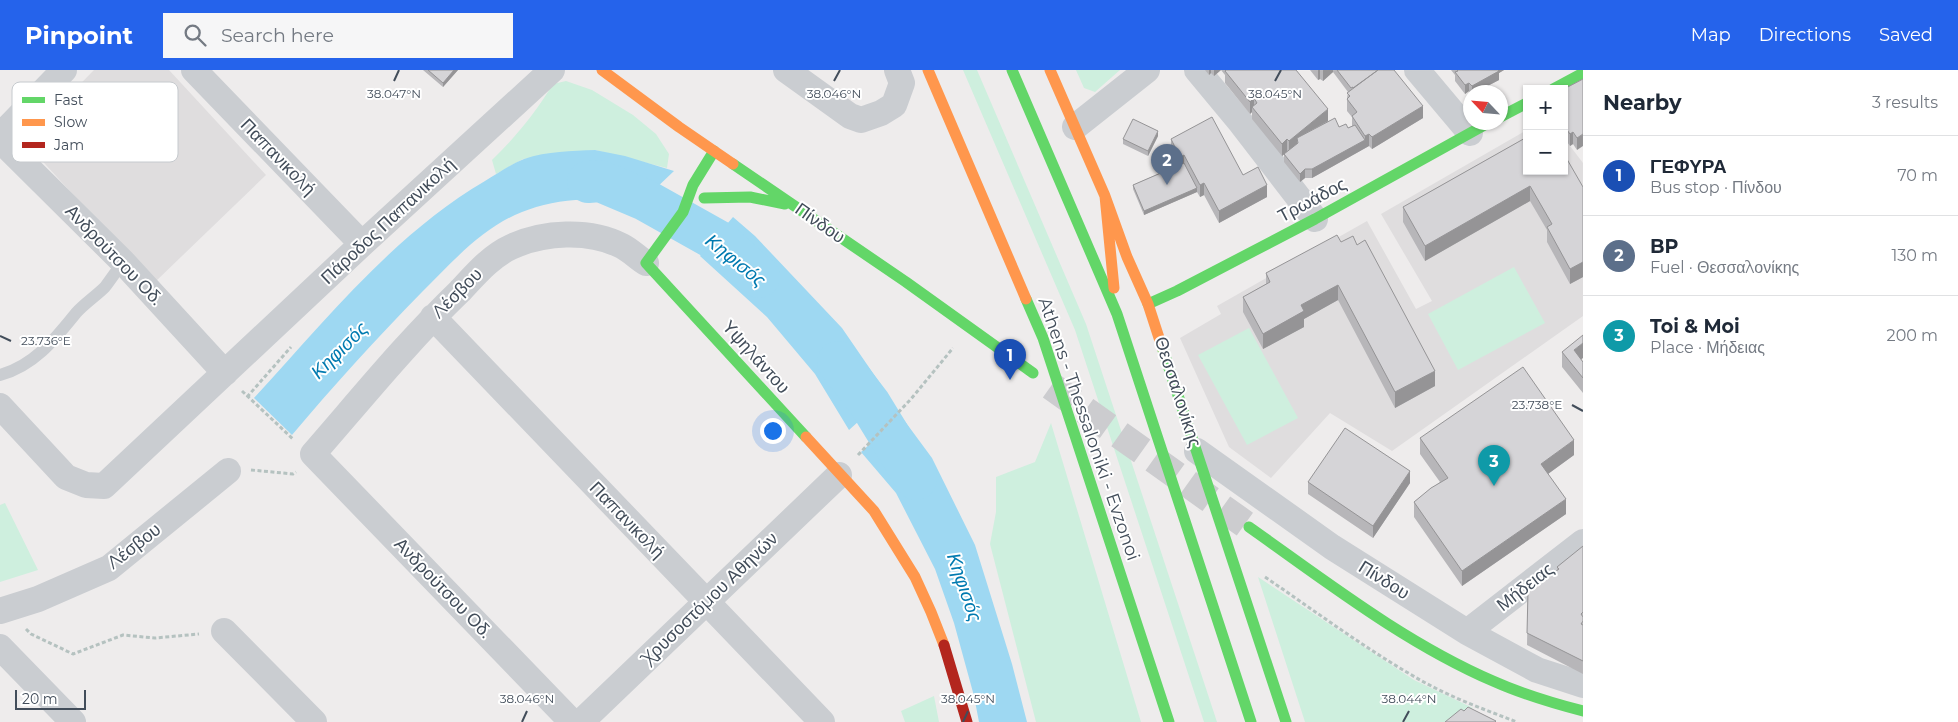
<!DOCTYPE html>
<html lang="en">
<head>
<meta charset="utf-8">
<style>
  :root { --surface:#fff; --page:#f6f6f7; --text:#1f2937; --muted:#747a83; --line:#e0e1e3; --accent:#2563eb }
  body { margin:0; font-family:Montserrat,sans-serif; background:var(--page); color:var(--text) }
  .controls { position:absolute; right:15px; top:15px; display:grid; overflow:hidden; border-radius:0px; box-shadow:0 1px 4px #0004 }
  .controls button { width:45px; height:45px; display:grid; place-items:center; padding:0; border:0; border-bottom:1px solid var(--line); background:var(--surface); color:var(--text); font:25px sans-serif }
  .compass { position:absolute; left:1463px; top:15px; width:45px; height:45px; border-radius:50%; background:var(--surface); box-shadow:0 1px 4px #0004; rotate:296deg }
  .scale { position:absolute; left:15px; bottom:12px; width:71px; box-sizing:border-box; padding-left:5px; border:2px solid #424d5a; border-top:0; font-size:14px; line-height:18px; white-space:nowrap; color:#424d5a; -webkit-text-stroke:4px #fff; paint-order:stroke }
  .you { position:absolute; left:772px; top:360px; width:18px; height:18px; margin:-12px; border:4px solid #fff; border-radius:50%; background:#1a73e8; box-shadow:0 0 0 8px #1a73e833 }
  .badge { display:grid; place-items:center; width:32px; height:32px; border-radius:50%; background:var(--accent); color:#fff; font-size:16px; font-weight:700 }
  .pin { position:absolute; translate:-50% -41px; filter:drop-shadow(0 1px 2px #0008) }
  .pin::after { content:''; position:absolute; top:26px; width:18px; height:15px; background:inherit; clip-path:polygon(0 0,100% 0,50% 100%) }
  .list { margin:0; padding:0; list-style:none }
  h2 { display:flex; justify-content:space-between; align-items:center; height:65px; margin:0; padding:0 20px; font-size:21px }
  h2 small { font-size:16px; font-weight:400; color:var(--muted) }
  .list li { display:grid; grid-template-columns:32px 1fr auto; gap:15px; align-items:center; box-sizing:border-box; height:80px; padding:0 20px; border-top:1px solid var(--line) }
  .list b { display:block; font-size:19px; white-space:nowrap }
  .list p { margin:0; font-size:16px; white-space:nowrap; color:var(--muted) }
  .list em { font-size:16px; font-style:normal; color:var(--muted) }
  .icon { flex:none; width:28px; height:28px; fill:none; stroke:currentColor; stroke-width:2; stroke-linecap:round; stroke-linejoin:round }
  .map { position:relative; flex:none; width:1583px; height:652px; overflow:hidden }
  header { display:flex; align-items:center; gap:30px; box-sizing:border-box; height:70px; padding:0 25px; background:var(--accent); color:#fff }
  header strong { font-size:24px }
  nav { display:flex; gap:28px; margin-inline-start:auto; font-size:18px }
  .search { width:350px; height:45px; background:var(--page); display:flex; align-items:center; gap:12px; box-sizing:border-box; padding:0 18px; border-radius:0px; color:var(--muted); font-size:19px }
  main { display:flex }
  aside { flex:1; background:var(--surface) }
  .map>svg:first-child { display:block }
  .education { fill:#dfddde }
  .green { fill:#ceefde }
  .water { fill:#9ed8f2 }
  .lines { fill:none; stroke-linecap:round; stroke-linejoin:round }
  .river { stroke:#9ed8f2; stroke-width:42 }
  .secondary-tunnel { stroke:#cccccf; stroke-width:28; stroke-dasharray:28 14; stroke-linecap:butt }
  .path { stroke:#b5c2c0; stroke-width:3; stroke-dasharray:4 2.5; stroke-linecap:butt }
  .lane { stroke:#cacdd1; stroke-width:12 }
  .street { stroke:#cacdd1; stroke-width:26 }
  .fast { stroke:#63d668; stroke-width:11 }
  .slow { stroke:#ff974d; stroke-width:11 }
  .jam { stroke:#b3261e; stroke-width:11 }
  .wall { fill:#b7b6b9 }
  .shaded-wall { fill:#959496 }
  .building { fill:#d5d4d7; stroke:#959496 }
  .ticks { fill:none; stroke:#424d5a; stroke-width:2 }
  .labels { text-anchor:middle; stroke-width:4; stroke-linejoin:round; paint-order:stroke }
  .street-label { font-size:18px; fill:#424d5a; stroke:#fff }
  .water-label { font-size:19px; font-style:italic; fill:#007ab0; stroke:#fff }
  .key { fill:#fff; stroke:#c6cace; stroke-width:1 }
  .key-label { font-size:14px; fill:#424d5a }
  .ticks-label { font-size:12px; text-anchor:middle; fill:#424d5a; stroke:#fff; stroke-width:4; stroke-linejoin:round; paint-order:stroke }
</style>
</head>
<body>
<header>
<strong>Pinpoint</strong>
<div class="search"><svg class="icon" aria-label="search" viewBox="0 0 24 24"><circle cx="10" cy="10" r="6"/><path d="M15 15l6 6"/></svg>Search here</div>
<nav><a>Map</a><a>Directions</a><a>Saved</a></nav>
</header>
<main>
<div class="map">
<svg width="1583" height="652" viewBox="0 0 1583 652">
  <rect width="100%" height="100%" fill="#eeecec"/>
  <path class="education" d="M94 0H169L266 105 154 213 24 71Z
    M1527 60V101H1564V68L1583 93V246L1392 381 1330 343 1271 408 1229 377 1180 268 1221 244 1217 236 1367 151 1416 239 1432 231 1381 144Z"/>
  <path class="green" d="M963 0H977L1086 254 1217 652H1204L1075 260Z
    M1076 0H1120L1095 22 1084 18Z
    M566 11 592 20 633 45 656 64 669 84 667 98 595 80 523 89 496 104 492 90C516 67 535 43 553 14Z
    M1514 197 1545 253 1458 300 1428 244Z
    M1249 258 1298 348 1247 375 1198 285Z
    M1051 353 1141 652H1036L990 474 996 442V407L1035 392Z
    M5 433 38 500 0 512V435Z
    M1258 507 1414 610 1473 638 1455 652H1305Z
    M934 626 939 652H905L901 641Z"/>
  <path class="water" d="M595 80 625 86 674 101 633 140C622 137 611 133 600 131 575 127 545 133 522 142 483 157 451 193 422 222 377 268 334 315 292 365L254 328C325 251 393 165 485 111 497 104 511 94 524 89 548 81 571 81 595 80Z
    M733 147 755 166 842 258 888 325 849 360 815 304 767 247 700 186Z
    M901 346 932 388 975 475 1012 594 1027 652H979L974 626 954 553 935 499 896 423 861 382Z"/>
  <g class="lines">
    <path class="river" d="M588 112 600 111 645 130 720 172 759 207
      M838 292 870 334 916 409"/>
    <path class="secondary-tunnel" d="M1051 316 1249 457"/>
    <path class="path" d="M242 321 294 370
      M247 327 291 277
      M858 385 911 329 953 278
      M251 400 293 404 296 402
      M1265 507C1315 541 1363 577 1415 607 1447 626 1483 639 1517 652
      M26 559 31 564 73 584 123 565 155 568 199 564"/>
    <path class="lane" d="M0 305C34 296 55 269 76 243 85 233 96 226 105 217 111 209 117 200 123 192"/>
    <path class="street" d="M194 0 362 174
      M786 0 850 46 861 50 881 43 894 35 902 13 897 0
      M1197 0 1241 53 1315 149
      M1417 0 1470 63
      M1075 57 1147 0
      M0 66 64 0
      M0 70 123 192 225 303
      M433 247 822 652
      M0 336 66 407 86 415 104 416 362 174 552 0
      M1197 381 1332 477 1467 562 1537 600 1583 615
      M0 541 38 529 109 498 228 401
      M224 561 314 652
      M1467 562 1583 472
      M0 577 73 652
      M572 652 313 384C361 329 407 272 460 221 475 205 491 186 511 177 543 162 589 159 622 176 630 180 638 188 646 193
      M581 652 839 405"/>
    <path class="fast" d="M1012 0 1117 244 1251 652
      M1553 19 1583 3
      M1500 47 1527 33
      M714 81 693 115 683 142 646 193 806 367
      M733 94 906 212 1033 303
      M704 128 750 127 785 134
      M1026 229 1043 268 1169 652
      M1148 234 1177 221 1315 149 1490 52
      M1162 277 1286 652
      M1249 457C1327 512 1405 573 1493 611 1522 624 1552 633 1583 641"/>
    <path class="slow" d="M602 0 679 57 733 94
      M928 0 1026 229
      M1050 0 1105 126 1127 187 1148 234 1162 277
      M1105 126 1114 218
      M806 367 874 441 915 507 931 542 944 575"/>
    <path class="jam" d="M944 575 967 652"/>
  </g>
  <path class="wall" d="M423 0H458L443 17Z
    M1205 0H1221L1214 6 1211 3 1209 5Z
    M1221 0H1296L1328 51 1339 57 1348 58 1352 56V47L1347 41V28L1348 22 1333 2 1323 11 1320 9 1318 10 1310 0H1394L1423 48 1372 79 1369 76 1312 108H1305L1300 112 1284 92V84L1282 86 1252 49V42L1250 44 1225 13V5Z
    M1451 0H1504L1499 3V10L1476 22 1470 23 1469 21 1465 24 1455 11V5Z
    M1583 9 1577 80 1573 74 1570 76 1564 68V19Z
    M1158 66 1148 86 1123 74V69Z
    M1527 67 1583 117V207L1570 214 1547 172V160L1530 131 1425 191 1403 152V137Z
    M1171 69 1243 105 1267 127 1219 153 1204 125 1200 127 1197 122 1144 145 1133 119V115L1178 95 1171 81Z
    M1341 172 1435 316 1395 338 1338 230 1304 249V257L1263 279 1243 242V227L1266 214V203Z
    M1562 282 1581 289 1583 292V323L1562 297Z
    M1420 368 1574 385 1548 404 1566 444 1462 516 1414 447V432L1440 412 1420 384Z
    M1308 412 1410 413 1373 468 1308 424Z
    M1583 476V604L1527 575 1528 522 1557 501V497Z"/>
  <path class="shaded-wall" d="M454 0H458L443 17V13Z
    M1209 0H1211V3L1209 5Z
    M1214 0H1221L1214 6Z
    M1318 0H1320V9L1318 10Z
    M1323 0H1333V2L1323 11Z
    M1496 0H1504L1499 3V10L1476 22H1472V16Z
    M1469 13V21L1465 24V15Z
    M1254 28V39L1252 37V42L1250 44V32Z
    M1423 36V48L1372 79V67Z
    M1328 39V51L1297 68V77L1289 83V71Z
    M1158 61V66L1148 86V81Z
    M1573 62V74L1570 76V64Z
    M1369 64V76L1312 108V99L1365 70V66Z
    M1583 64V76L1577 80V68Z
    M1287 69V82L1282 86V74Z
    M1184 85V97L1180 99V87Z
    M1305 99V108L1300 112V104Z
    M1204 113V125L1200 127V115Z
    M1267 115V127L1219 153V141Z
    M1530 116V131L1425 191V176Z
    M1197 118V122L1144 145V141Z
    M1583 192V207L1570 214V199Z
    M1338 215V230L1304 249V257L1263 279V264L1301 235Z
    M1583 273V288L1574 295V280Z
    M1435 301V316L1395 338V322Z
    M1574 370V385L1541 409V394Z
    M1410 401V413L1373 468V456Z
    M1566 429V444L1462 516V501Z"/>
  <path class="building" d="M428 0H454L443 13Z
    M1226 0H1296L1328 39 1289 71 1287 69 1282 74 1252 37 1257 33 1254 28 1250 32 1225 1Z
    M1337 0H1378L1353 18V17L1351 18Z
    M1378 0H1394L1423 36 1372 67 1369 64 1365 66 1352 46 1357 42 1347 29 1350 26 1347 23Z
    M1457 0H1498L1499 1 1472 16 1469 13 1465 15 1455 2 1458 1Z
    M1583 9V64L1577 68 1573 62 1570 64 1564 56V19Z
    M1212 47 1243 105 1258 97 1267 115 1219 141 1204 113 1200 115 1184 85 1180 87 1171 69Z
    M1335 48 1339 57 1346 54 1348 58 1355 55 1365 70 1312 99H1305L1300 104 1284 84 1298 73 1297 68Z
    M1133 49 1158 61 1148 81 1123 69Z
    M1527 67V101H1564V84L1583 117V192L1570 199 1547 157 1552 154 1530 116 1425 176 1403 137Z
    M1184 93 1197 118 1144 141 1133 115Z
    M1337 165 1341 172 1353 166 1357 175 1365 170 1435 301 1395 322 1338 215 1301 235 1304 241 1263 264 1243 227 1270 212 1266 203Z
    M1583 265V273L1574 280 1583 292V308L1562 282Z
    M1523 297 1574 370 1541 394 1566 429 1462 501 1414 432 1431 418 1448 408 1420 368Z
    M1345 358 1410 401 1373 456 1308 412Z
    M1583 476V542L1581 544 1583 547V551L1581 554 1583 555V591L1527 563 1528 522 1559 499 1557 497Z
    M1468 637 1496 651 1495 652H1445L1461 639 1464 641Z"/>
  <path class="ticks" d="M394 11 399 0M834 11 840 0M1275 11 1281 0M0 266 11 271M1572 335 1583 341M522 652 527 641M963 652 968 641M1403 652 1409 641"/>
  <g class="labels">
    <g class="street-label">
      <text transform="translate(278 87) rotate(46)" y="6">Παπανικολή</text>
      <text transform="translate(1312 130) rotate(-28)" y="6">Τρωάδος</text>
      <text transform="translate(388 151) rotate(-43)" y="6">Πάροδος Παπανικολή</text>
      <text transform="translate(820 153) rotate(35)" y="6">Πίνδου</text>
      <text transform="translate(114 185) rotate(46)" y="6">Ανδρούτσου Οδ.</text>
      <text transform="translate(457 223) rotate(-45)" y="6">Λέσβου</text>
      <text transform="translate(756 287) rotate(48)" y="6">Υψηλάντου</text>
      <text transform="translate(1178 322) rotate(72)" y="6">Θεσσαλονίκης</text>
      <text transform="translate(1089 359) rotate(71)" y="6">Athens - Thessaloniki - Evzonoi</text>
      <text transform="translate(627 450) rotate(46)" y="6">Παπανικολή</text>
      <text transform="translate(134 476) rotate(-38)" y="6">Λέσβου</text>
      <text transform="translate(1384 510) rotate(32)" y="6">Πίνδου</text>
      <text transform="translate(1525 517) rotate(-38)" y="6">Μήδειας</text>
      <text transform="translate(443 518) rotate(46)" y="6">Ανδρούτσου Οδ.</text>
      <text transform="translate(710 528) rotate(-44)" y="6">Χρυσοστόμου Αθηνών</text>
    </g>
    <g class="water-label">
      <text transform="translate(736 190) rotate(39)" y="7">Κηφισός</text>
      <text transform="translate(339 280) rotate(-45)" y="7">Κηφισός</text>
      <text transform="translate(965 517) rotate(71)" y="7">Κηφισός</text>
    </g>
  </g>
  <rect x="12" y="12" width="166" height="80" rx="8" class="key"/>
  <rect x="22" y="27" width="23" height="6" fill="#63d668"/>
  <rect x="22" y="49" width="23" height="7" fill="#ff974d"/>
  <rect x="22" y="72" width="23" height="6" fill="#b3261e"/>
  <g class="key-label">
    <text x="54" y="35">Fast</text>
    <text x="54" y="57">Slow</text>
    <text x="54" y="80">Jam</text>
  </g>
  <g class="ticks-label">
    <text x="394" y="28">38.047°N</text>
    <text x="834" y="28">38.046°N</text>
    <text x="1275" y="28">38.045°N</text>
    <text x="46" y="275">23.736°E</text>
    <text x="1537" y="339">23.738°E</text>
    <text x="527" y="633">38.046°N</text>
    <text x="968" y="633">38.045°N</text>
    <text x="1409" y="633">38.044°N</text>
  </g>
</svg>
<div class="controls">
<button>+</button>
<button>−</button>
</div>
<svg class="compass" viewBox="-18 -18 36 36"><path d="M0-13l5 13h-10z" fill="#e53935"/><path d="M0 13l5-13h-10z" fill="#747a83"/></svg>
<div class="scale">20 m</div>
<div class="you"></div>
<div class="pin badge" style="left:1010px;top:310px;background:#1a4fb4">1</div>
<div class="pin badge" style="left:1167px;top:115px;background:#5c6f8a">2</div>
<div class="pin badge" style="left:1494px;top:416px;background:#0f9aa8">3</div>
</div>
<aside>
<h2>Nearby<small>3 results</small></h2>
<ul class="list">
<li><span class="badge" style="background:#1a4fb4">1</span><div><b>ΓΕΦΥΡΑ</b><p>Bus stop · Πίνδου</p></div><em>70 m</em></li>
<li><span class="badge" style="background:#5c6f8a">2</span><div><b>BP</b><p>Fuel · Θεσσαλονίκης</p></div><em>130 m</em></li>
<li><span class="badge" style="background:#0f9aa8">3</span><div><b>Toi &amp; Moi</b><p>Place · Μήδειας</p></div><em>200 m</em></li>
</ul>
</aside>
</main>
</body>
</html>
